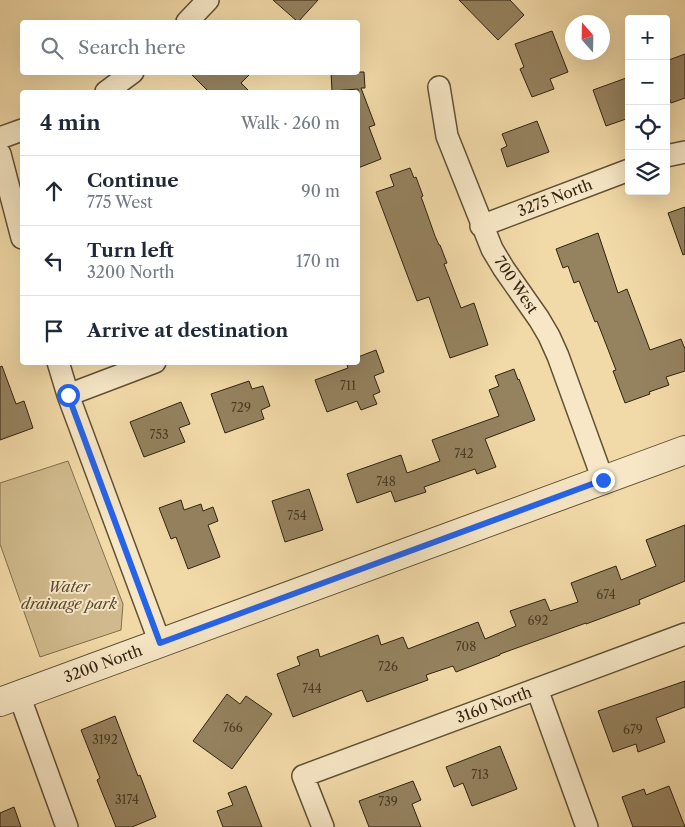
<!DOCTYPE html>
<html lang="en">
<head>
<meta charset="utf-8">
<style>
  :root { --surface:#fff; --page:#f6f6f7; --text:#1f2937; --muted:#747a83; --line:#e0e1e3 }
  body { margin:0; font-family:"Libre Caslon Text",serif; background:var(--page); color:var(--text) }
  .controls { position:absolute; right:15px; top:15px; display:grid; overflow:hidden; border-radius:5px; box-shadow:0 5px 20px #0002 }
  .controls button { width:45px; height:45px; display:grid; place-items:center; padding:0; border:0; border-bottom:1px solid var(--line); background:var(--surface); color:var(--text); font:25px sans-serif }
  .compass { position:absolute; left:565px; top:15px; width:45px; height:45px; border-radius:50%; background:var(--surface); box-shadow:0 5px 20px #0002; rotate:340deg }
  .stop { position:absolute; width:15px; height:15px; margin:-11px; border:4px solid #2563eb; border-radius:50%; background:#fff }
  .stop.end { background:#2563eb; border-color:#fff; box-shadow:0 1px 5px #0008 }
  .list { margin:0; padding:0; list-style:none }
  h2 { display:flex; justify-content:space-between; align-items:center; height:65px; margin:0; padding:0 20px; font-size:21px }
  h2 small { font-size:16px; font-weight:400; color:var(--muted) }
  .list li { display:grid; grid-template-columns:32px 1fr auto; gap:15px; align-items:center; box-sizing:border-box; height:70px; padding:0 20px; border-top:1px solid var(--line) }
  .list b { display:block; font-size:19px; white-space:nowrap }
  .list p { margin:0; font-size:16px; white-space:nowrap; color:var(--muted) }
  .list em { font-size:16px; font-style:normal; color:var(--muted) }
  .icon { flex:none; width:28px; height:28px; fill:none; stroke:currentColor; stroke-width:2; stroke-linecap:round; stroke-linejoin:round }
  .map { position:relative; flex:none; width:685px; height:827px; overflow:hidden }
  .search { position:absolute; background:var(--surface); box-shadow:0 5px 20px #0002; left:20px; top:20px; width:340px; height:55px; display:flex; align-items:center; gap:12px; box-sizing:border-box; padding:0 18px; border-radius:5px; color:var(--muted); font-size:19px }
  .panel { position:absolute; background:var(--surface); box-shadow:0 5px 20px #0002; left:20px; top:90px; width:340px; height:275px; border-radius:5px }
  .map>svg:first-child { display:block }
  .green { fill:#d1bb8e; stroke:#816f4e }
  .building { fill:#95825f; stroke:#31230f }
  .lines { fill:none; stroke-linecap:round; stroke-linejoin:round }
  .minor-casing { stroke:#615135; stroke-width:24 }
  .tertiary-casing { stroke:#615135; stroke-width:30 }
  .minor { stroke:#f7e7c6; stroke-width:21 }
  .tertiary { stroke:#f7e7c6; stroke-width:28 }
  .route { stroke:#2563eb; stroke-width:6 }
  .labels { text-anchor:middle; stroke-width:4; stroke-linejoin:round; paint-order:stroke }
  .number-label { font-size:12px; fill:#4a3b23 }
  .street-label { font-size:15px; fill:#31230f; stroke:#f7e7c6 }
  .park-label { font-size:15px; font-style:italic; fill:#59492f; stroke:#f7e7c6 }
</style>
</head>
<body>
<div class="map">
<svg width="685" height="827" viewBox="0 0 685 827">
  <rect width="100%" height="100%" fill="#f2daa8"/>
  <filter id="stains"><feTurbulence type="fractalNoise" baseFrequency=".004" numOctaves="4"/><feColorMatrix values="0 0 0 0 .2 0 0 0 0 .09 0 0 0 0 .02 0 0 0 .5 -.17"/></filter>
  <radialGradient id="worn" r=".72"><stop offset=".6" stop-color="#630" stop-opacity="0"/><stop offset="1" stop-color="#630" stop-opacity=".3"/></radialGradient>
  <path class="green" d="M68 461 123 604 121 630 40 657 0 544V483Z"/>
  <path class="building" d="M273 0H318L298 22Z
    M459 0H510L524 15 498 40Z
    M552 31 568 72 550 79 554 89 532 97 520 69 524 67 515 44Z
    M685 54V98L671 103 666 90V61Z
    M189 72H252L241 83 250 92H209Z
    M331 72H364L365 88H361L375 125 369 127 381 159 358 168V89L332 91Z
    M629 77V118L606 126 593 90Z
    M537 121 549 152 507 167 501 149 507 146 502 134Z
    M410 168 414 178 416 177 423 196 421 197 423 202 435 236 439 245H440L447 263 444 264 461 308 474 303 488 345 450 358 429 297 417 301 376 192 394 186 390 175Z
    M685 207V254L683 255 668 213Z
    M598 233 618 293 627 289 650 350 681 339 685 349V371L666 377 669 385 649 392 650 394 625 403 613 371 616 370 597 321 595 322 579 281 574 283 568 266 563 268 556 249Z
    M376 350 384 372 374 376 380 392 373 395 377 404 361 410 357 401 327 412 315 380 348 368 346 362H358V357Z
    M2 366 16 404 24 401 33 428 0 440V367Z
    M514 369 518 380 519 379 535 420 485 439 496 467 477 474 475 469 424 487 426 492 395 502 391 491 357 503 347 474 401 455 407 473 440 461 432 440 499 416 489 390 499 386 495 376Z
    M249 381 252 389 263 386 270 406 261 410 264 419 225 433 211 394Z
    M181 402 190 424 179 428 185 442 144 457 130 422Z
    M309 489 323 530 285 542 272 501Z
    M181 500 184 510 201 504 203 511 213 507 218 521 208 525 220 557 188 569 176 537 171 539 159 508Z
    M685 525V581L639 600 640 604 586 624V623L500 654V655L456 672 453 666 426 675 428 680 367 702 362 690 293 717 277 674 300 665 297 657 318 649 320 657 378 635 381 645 403 637 408 649 478 622 485 639 516 626 510 611 545 599 550 611 578 602 571 583 616 566 621 580 656 566 646 540Z
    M685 681V707L656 718 665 742 638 752 636 744 613 752 598 711Z
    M227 694 240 704 246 696 272 714 232 769 193 741Z
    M115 716 138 776 140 775 156 817 132 827H116L97 780 100 778 81 730Z
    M500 746 517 789 472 806 463 783 454 787 446 767Z
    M413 781 421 800 412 804 421 827H369L359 801Z
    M246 786 262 827H223L217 811 233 805 228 793Z
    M669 786 685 827H633L622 797 644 789 646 795Z
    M14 807 21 827H0V813Z"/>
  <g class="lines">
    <defs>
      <path id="minor" d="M187 22 208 0
        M439 87 447 136 492 249 504 269 539 319 549 336 558 356 603 480
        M106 92 133 72
        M0 138 22 130
        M0 154 22 238
        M666 156 685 152
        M481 226 629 170
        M58 362 68 395 160 643
        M68 395 155 362
        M537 689 587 827
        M19 695 67 827
        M323 827 303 776 685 634"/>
      <path id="tertiary" d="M0 702 685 450"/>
    </defs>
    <use href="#minor" class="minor-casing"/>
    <use href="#tertiary" class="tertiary-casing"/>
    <use href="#minor" class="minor"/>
    <use href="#tertiary" class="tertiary"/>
  </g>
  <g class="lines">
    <path class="route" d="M68 395 160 643 603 480"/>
  </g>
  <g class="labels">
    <g class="number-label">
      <text x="348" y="390">711</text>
      <text x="241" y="412">729</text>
      <text x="159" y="439">753</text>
      <text x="464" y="458">742</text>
      <text x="386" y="486">748</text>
      <text x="297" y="520">754</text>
      <text x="606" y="599">674</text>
      <text x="538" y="625">692</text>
      <text x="466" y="651">708</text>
      <text x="388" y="671">726</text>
      <text x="312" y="693">744</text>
      <text x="233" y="732">766</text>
      <text x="633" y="734">679</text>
      <text x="105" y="744">3192</text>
      <text x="480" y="779">713</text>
      <text x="127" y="804">3174</text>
      <text x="388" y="806">739</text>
    </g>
    <g class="street-label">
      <text transform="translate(555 198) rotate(-21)" y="5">3275 North</text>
      <text transform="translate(516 285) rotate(56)" y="5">700 West</text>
      <text transform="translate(103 664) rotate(-20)" y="5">3200 North</text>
      <text transform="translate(494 705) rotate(-20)" y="5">3160 North</text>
    </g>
    <g class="park-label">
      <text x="69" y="592">Water<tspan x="69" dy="17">drainage park</tspan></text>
    </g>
  </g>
  <rect width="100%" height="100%" filter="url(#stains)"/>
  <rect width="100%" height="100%" fill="url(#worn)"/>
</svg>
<div class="controls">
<button>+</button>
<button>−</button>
<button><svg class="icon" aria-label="locate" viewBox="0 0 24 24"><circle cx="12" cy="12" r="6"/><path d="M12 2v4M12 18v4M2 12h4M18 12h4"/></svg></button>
<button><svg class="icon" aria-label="layers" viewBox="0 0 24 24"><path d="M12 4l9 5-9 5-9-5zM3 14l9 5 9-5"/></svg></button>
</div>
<svg class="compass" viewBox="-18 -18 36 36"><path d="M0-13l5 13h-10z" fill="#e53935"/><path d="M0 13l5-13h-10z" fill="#747a83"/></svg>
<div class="stop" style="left:68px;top:395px"></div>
<div class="stop end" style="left:603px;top:480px"></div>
<div class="search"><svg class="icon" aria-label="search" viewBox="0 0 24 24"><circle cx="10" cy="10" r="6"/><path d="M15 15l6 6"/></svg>Search here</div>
<section class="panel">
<h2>4 min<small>Walk · 260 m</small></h2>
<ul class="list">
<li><svg class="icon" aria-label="ahead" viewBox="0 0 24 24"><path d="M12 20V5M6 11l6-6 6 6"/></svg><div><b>Continue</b><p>775 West</p></div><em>90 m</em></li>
<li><svg class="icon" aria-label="left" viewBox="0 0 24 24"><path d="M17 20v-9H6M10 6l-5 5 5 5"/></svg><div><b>Turn left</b><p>3200 North</p></div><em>170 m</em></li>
<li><svg class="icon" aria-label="arrive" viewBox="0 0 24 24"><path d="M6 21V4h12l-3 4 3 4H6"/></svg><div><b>Arrive at destination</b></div></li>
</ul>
</section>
</div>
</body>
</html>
